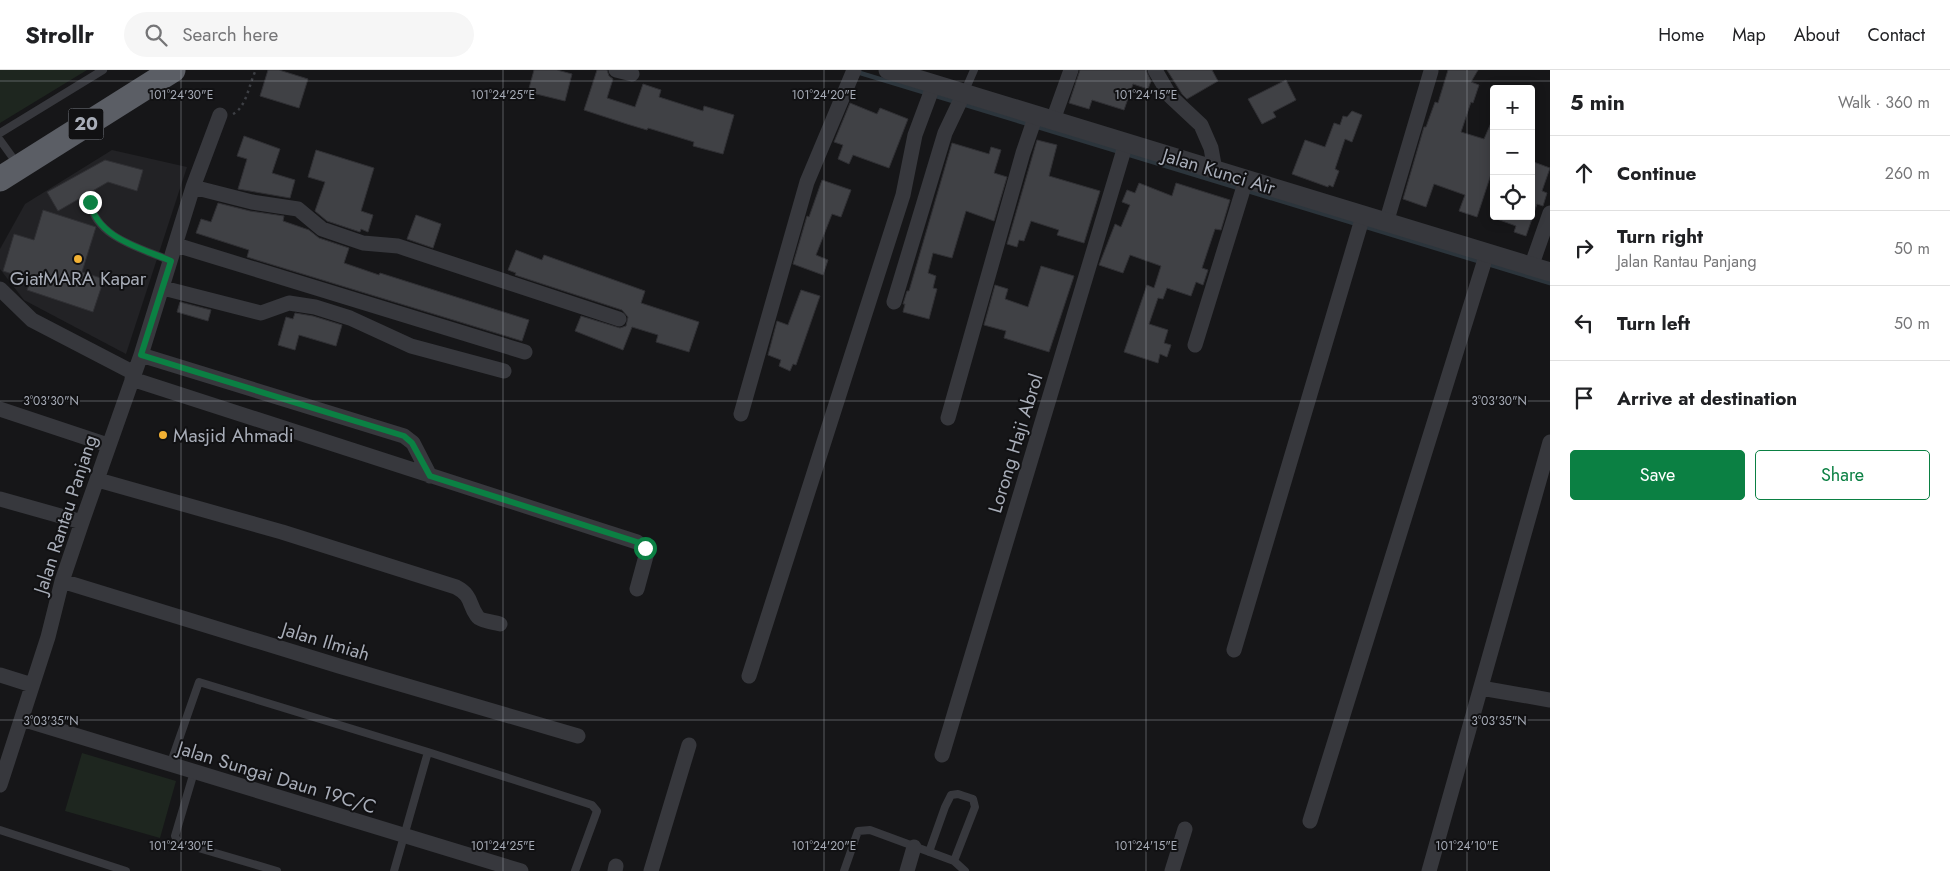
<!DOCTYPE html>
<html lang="en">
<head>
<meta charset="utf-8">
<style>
  :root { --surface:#fff; --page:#f6f6f6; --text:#202124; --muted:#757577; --line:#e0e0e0; --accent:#0b8043 }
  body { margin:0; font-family:Jost,sans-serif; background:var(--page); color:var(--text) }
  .controls { position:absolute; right:15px; top:15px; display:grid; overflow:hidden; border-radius:5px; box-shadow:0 2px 12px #0003 }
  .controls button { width:45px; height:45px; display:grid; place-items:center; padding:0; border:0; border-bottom:1px solid var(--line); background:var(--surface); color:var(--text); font:25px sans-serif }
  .stop { position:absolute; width:15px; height:15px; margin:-11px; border:4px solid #0b8043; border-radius:50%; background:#fff }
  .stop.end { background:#0b8043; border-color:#fff; box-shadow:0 1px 5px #0008 }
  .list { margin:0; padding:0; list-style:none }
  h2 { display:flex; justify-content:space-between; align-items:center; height:65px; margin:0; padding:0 20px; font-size:21px }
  h2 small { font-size:16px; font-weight:400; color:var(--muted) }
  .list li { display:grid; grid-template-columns:32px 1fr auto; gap:15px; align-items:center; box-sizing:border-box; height:75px; padding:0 20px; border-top:1px solid var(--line) }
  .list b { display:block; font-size:19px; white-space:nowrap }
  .list p { margin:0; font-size:16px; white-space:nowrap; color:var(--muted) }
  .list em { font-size:16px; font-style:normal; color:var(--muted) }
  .actions { display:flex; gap:10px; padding:15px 20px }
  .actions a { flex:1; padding:11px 0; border:1px solid var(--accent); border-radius:5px; text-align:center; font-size:18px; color:var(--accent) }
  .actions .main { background:var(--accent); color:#fff }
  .icon { flex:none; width:28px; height:28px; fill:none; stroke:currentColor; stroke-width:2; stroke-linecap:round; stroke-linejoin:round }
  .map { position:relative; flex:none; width:1550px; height:801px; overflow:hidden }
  header { display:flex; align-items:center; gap:30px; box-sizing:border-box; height:70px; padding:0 25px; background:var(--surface); border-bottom:1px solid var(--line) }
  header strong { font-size:24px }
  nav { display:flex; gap:28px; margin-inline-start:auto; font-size:18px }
  .search { width:350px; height:45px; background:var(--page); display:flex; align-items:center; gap:12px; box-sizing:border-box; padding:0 18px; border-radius:28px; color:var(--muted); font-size:19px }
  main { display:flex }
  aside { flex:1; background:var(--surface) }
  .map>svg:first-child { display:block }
  .built { fill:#222225 }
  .green { fill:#1e261f }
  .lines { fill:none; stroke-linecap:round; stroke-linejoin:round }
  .stream { stroke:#2c353c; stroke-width:4.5 }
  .building { fill:#404145; stroke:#303034 }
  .path { stroke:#3d3f44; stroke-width:2.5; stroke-dasharray:2.5 4; stroke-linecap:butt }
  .service { stroke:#37383d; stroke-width:8 }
  .minor { stroke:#37383d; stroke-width:15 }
  .tertiary { stroke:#37383d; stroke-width:19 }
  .trunk { stroke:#5b5e65; stroke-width:25 }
  .route { stroke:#0b8043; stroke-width:6 }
  .ticks { fill:none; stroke:#a8adb8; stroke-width:1; stroke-opacity:0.45 }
  .poi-dot { fill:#f2b134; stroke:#111113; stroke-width:2 }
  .labels { text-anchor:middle; stroke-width:4; stroke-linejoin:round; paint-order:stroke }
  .shield { fill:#111113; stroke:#7b7e86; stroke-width:1 }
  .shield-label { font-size:18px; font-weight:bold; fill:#a8adb8 }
  .street-label { font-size:19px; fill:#a8adb8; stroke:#111113 }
  .poi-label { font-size:19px; fill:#a8adb8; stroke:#111113 }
  .ticks-label { font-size:12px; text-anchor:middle; fill:#a8adb8; stroke:#111113; stroke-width:4; stroke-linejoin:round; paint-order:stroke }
</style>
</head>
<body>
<header>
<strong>Strollr</strong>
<div class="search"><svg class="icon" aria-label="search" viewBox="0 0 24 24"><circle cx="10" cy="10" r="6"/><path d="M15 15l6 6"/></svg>Search here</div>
<nav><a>Home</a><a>Map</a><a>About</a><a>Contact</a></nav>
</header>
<main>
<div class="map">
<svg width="1550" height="801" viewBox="0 0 1550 801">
  <rect width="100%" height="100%" fill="#161618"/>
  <path class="built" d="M112 80 187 97 126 284 24 230 0 199V179L25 134Z"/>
  <path class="green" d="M0 0H87L0 53Z
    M82 683 176 711 160 768 65 741Z"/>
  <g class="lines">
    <path class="stream" d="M857 2 1550 213"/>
  </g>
  <path class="building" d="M268 0H279L308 9 299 38 260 26Z
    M534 0H557L572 4 565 31 528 22Z
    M597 0H607L609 6 613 9 607 28 635 37 643 14 661 20 659 27 703 41 704 36 734 45 723 84 693 76 694 72 648 58 647 60 627 54 584 40Z
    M1080 0H1146L1151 11 1148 19 1133 14 1124 40 1092 30 1089 39 1069 33Z
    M1167 0H1212L1218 11 1187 29 1182 24Z
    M1448 0H1478L1471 12 1479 15 1473 33 1471 32 1461 62 1484 69 1494 46V95L1477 147 1459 141 1465 125 1434 114 1426 137 1403 129 1424 57H1426L1435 32 1438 33Z
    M1286 10 1296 30 1273 42 1276 47 1262 54 1248 29Z
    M850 33 877 44 880 38 908 49 889 98 853 85 849 94 838 89 843 75 834 72Z
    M1352 41 1362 45 1352 72 1345 69 1335 99 1339 101 1333 117 1329 115 1328 117 1292 104 1305 70 1325 77 1334 53 1340 55 1343 46 1347 47Z
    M244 66 280 79 272 103 295 110 290 128 238 119 247 89 237 86Z
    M1037 70 1057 75 1049 106 1100 121 1084 173 1057 165 1059 160 1031 151 1024 171 1019 170 1017 177 1007 174Z
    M952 73 989 84 991 77 1001 80 994 103 1007 107 994 151 966 141 952 188 933 183 928 203 936 206 933 218 937 219 929 249 903 242 905 234H903L907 221H909Z
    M316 80 374 98 361 141 373 145 368 162 361 159 360 162 327 151 315 141 325 112 308 107Z
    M105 90 143 100 137 121 108 112 58 141 47 122Z
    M1531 91 1550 98 1542 121 1547 123 1543 136 1537 134 1533 146H1531Z
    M822 110 851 120 841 147 832 144 816 185 828 190 823 205 793 194 807 146 809 147Z
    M1139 113 1172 126 1176 113 1230 130 1221 160 1215 159 1202 198 1208 200 1203 215 1196 212 1191 226 1167 218 1163 229 1158 228 1149 254 1168 260 1164 273 1171 275 1167 287 1160 284 1158 293 1124 282 1147 215 1154 218 1161 196 1130 185 1123 203 1099 195 1115 154 1121 157 1130 135 1122 132 1127 120 1135 123Z
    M218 133 250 141 284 146 283 151 309 160 319 168 349 178 344 193 379 205 380 203 529 250 522 271 247 187 249 180 196 163 201 149 211 152Z
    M43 140 96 157 82 202 104 209 93 242 27 220 31 210 3 201 14 164 34 170Z
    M416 145 441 154 433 178 407 169Z
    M1495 146H1533L1526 166 1514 162 1516 156 1494 148Z
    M516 180 542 190 544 185 645 221 641 233 699 252 689 282 656 272 658 265 632 257 623 280 575 261 581 246 620 258 626 256 628 247 622 240 515 205 516 203 508 200Z
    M1041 196 1074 206 1049 282 1004 268 1006 261 984 255 995 215 1008 219 1005 229 1028 237Z
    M801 220 820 226 796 295 793 294 790 301 779 296 781 290 768 285 777 251 788 255Z
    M180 232 211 240 208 251 177 242Z
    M295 243 313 246 342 255 336 276 299 265 295 280 278 275 286 247 293 249Z"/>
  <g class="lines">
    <path class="path" d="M233 44C247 37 249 13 256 0"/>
    <path class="service" d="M964 23 974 0
      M0 63 103 0
      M0 70 18 95
      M90 132C96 168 141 178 171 191
      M170 695 199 612 428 682 592 735 597 741 575 801
      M194 702 175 766 178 772 277 801
      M0 760 126 801
      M929 782 945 737 951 725 958 724 973 729 975 737 954 791
      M394 801 428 682
      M844 801 858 761 870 760 954 791 965 801"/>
    <path class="minor" d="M616 0 632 4
      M1155 0 1170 26 1201 55 1211 78 1215 100
      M1053 50 1071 0
      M193 117 252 132 298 139 322 159 363 173 398 176 619 249
      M1386 153 1431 1
      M176 175 525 282
      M1531 197 1550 143
      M163 218 261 243 289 233 315 237 350 248 411 276 504 301
      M0 219 32 250 134 303
      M894 232 945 63 964 23
      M1195 275 1246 110
      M141 285 404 366 413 373 430 406
      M132 309 637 472 645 478 646 486 637 519
      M0 339 108 375
      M741 344 807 112 854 0
      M948 348 1023 83 1036 45
      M98 410 282 462 456 517C473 526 468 534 477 546 480 551 494 552 500 554
      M0 429 82 452
      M62 511 339 596 578 666
      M1234 580 1363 146
      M0 605 32 615
      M749 606 903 125 915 65 934 14
      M1481 618 1550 630
      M22 649 521 801
      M942 685 1126 73
      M0 715 48 567 62 511 82 452 141 285 193 117 220 45
      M1310 751 1487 183
      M615 801 616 796
      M651 801 689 675
      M907 801 914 777
      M1172 801 1185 759
      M1429 801 1550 372"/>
    <path class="tertiary" d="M888 0 1550 202"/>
    <path class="trunk" d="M0 109 173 0"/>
  </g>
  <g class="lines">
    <path class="route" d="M90 132C97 168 141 178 171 191L141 285 404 366 412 373 430 406 637 472 645 478"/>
  </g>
  <path class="ticks" d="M181 0V801M503 0V801M824 0V801M1146 0V801M1467 0V801M0 11H1550M0 331H1550M0 650H1550"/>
  <g class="poi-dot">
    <circle cx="78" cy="189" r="5"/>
    <circle cx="163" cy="365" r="5"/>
  </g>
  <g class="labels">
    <rect class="shield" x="68.5" y="38.5" width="35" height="31" rx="4"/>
    <g class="shield-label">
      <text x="86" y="60">20</text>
    </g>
    <g class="street-label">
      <text transform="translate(1219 101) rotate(17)" y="7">Jalan Kunci Air</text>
      <text transform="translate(1015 373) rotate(-73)" y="7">Lorong Haji Abrol</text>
      <text transform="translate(65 444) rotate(-72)" y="7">Jalan Rantau Panjang</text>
      <text transform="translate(326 571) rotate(17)" y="7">Jalan Ilmiah</text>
      <text transform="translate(277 707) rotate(17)" y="7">Jalan Sungai Daun 19C/C</text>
    </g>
    <g class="poi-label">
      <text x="78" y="215">GiatMARA Kapar</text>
      <text x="173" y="372" text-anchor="start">Masjid Ahmadi</text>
    </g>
  </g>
  <g class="ticks-label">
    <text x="181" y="29">101°24'30"E</text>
    <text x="503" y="29">101°24'25"E</text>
    <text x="824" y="29">101°24'20"E</text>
    <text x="1146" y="29">101°24'15"E</text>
    <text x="1499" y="335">3°03'30"N</text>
    <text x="51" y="335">3°03'30"N</text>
    <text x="1499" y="655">3°03'35"N</text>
    <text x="51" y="655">3°03'35"N</text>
    <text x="181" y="780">101°24'30"E</text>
    <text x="503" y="780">101°24'25"E</text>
    <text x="824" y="780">101°24'20"E</text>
    <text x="1146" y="780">101°24'15"E</text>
    <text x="1467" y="780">101°24'10"E</text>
  </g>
</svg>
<div class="controls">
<button>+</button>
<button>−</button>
<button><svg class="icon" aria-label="locate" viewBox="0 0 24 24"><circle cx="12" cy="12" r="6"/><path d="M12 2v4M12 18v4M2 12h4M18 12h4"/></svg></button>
</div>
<div class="stop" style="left:645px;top:478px"></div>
<div class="stop end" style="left:90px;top:132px"></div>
</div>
<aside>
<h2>5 min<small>Walk · 360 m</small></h2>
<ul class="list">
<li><svg class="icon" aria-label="ahead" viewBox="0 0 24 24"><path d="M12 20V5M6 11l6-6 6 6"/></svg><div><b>Continue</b></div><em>260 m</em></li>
<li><svg class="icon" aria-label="right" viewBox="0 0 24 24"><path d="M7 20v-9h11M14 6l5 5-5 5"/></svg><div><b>Turn right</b><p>Jalan Rantau Panjang</p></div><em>50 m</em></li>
<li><svg class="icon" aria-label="left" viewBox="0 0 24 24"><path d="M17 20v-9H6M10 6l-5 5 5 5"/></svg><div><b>Turn left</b></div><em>50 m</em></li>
<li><svg class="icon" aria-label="arrive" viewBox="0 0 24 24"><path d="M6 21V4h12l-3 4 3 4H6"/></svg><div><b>Arrive at destination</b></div></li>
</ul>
<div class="actions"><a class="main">Save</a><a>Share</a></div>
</aside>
</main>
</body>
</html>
